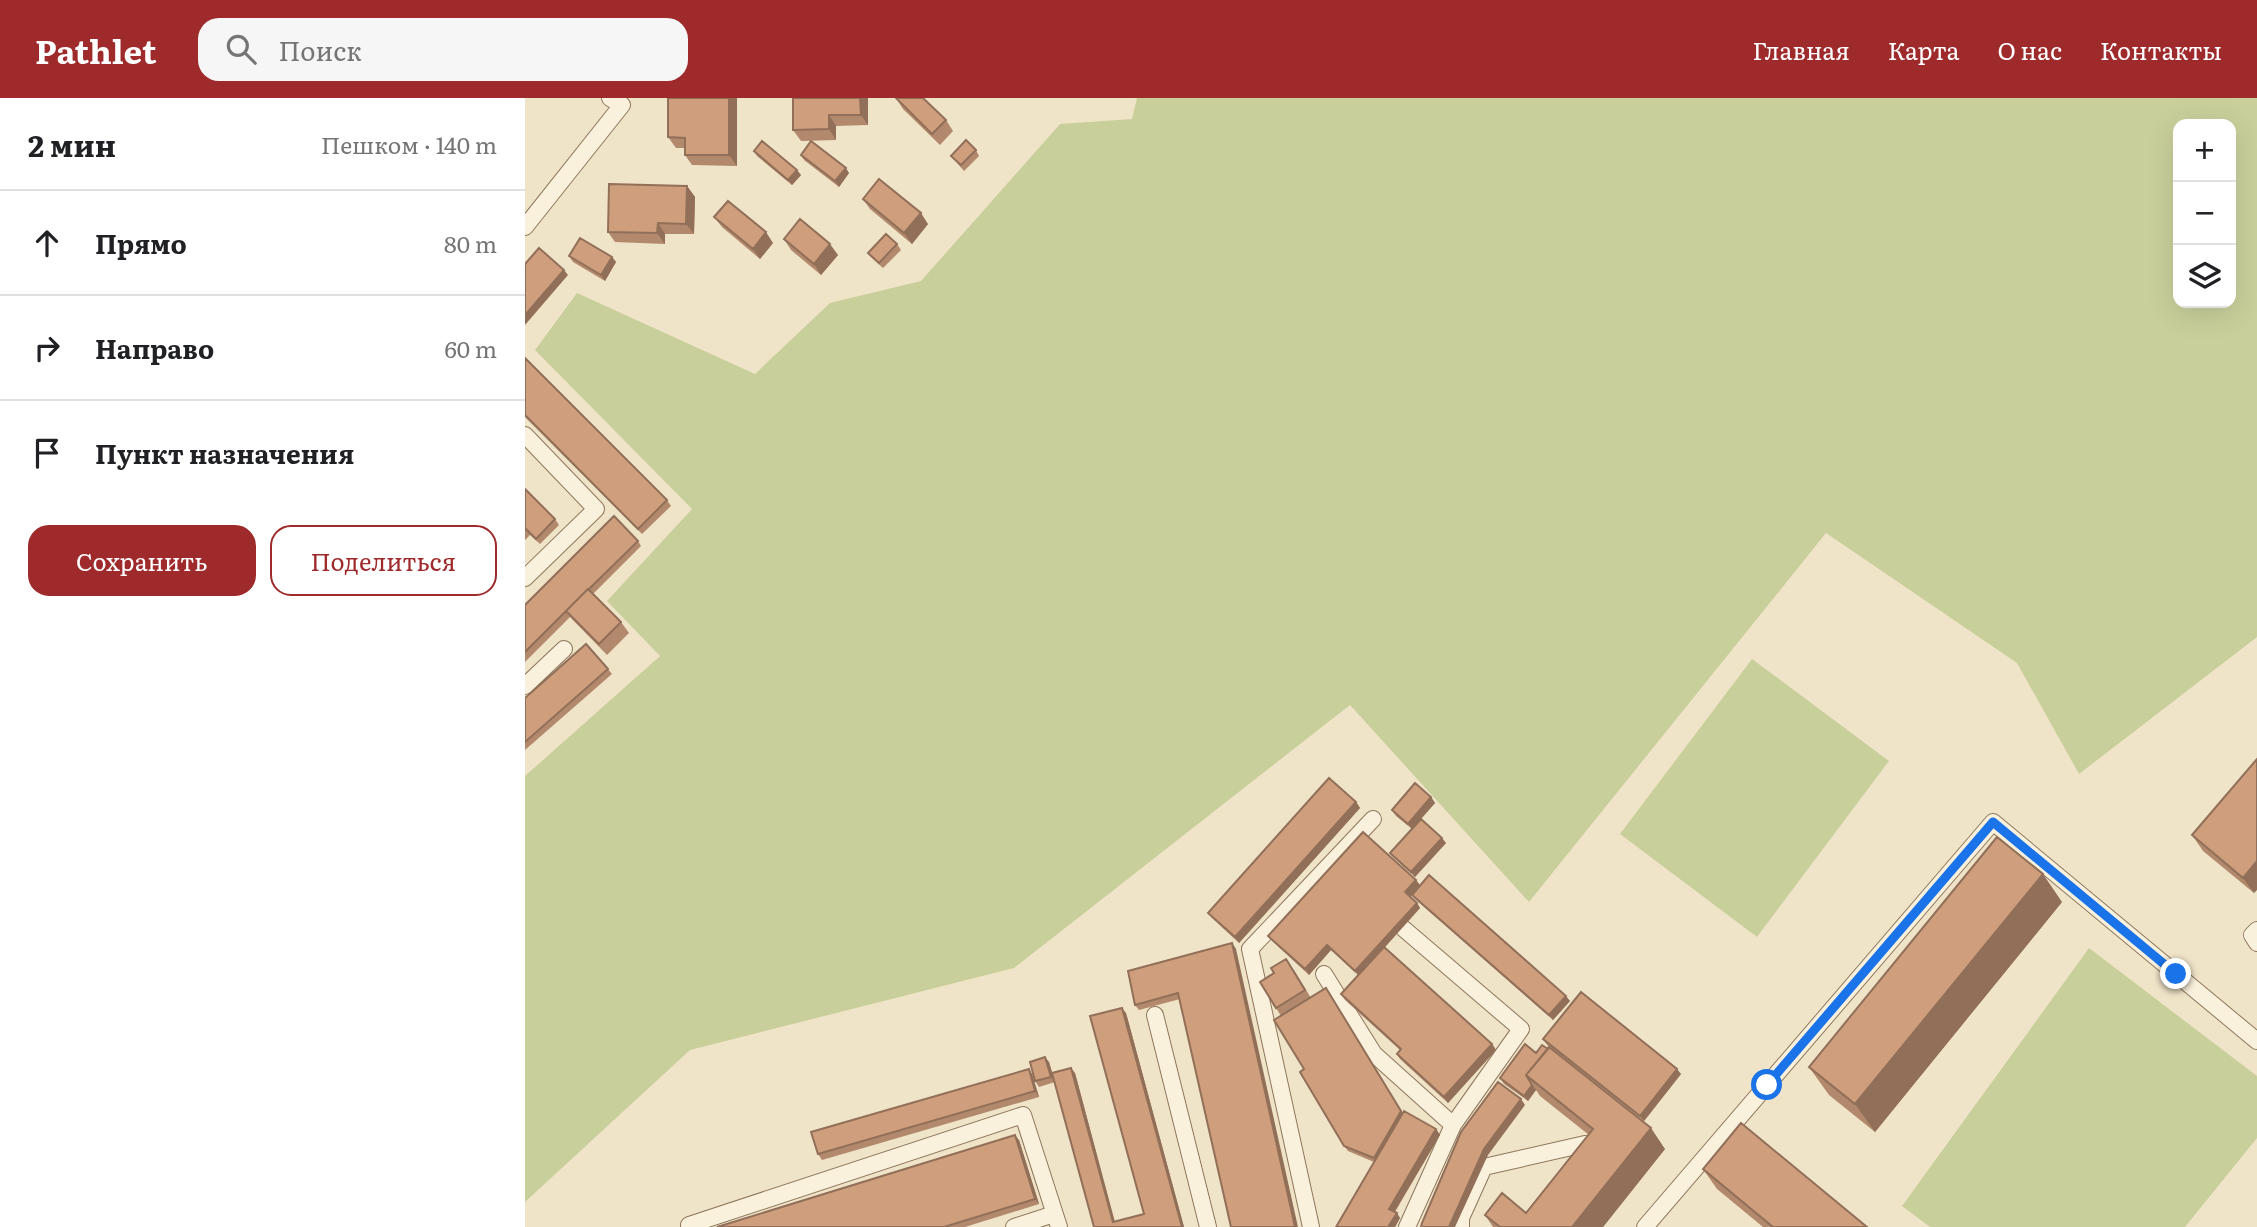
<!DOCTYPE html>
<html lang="ru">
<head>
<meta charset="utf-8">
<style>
  :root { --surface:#fff; --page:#f6f6f6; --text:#202124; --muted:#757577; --line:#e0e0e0; --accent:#9e2a2b }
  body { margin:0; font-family:Literata,serif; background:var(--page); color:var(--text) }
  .controls { position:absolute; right:21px; top:21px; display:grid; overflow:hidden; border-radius:14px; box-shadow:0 7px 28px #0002 }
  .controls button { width:63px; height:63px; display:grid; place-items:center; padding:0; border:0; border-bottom:2px solid var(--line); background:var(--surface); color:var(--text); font:35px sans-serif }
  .stop { position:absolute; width:21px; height:21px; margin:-16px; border:5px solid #1a73e8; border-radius:50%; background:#fff }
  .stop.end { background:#1a73e8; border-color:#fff; box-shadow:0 2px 7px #0008 }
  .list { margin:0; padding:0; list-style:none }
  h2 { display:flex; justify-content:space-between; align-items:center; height:91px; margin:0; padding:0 28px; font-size:30px }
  h2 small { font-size:23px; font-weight:400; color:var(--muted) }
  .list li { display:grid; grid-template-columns:46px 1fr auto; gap:21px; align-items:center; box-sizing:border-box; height:105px; padding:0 28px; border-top:2px solid var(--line) }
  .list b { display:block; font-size:26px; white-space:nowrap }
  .list em { font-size:23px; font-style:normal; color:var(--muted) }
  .actions { display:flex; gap:14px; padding:21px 28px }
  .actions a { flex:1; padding:16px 0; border:2px solid var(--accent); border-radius:21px; text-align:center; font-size:24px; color:var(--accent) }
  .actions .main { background:var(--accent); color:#fff }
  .icon { flex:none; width:38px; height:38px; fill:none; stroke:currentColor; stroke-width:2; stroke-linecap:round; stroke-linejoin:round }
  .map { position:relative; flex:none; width:1732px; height:1129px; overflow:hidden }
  header { display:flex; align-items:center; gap:42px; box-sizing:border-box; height:98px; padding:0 35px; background:var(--accent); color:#fff }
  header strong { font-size:33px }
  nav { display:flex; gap:38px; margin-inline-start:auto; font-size:24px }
  .search { width:490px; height:63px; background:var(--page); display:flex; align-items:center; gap:18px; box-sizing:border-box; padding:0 24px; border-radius:21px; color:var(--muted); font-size:26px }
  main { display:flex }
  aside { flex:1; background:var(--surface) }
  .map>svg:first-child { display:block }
  .green { fill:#c9cf9b; fill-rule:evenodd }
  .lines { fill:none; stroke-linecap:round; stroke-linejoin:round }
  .service-casing { stroke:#8d765c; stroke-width:18 }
  .service { stroke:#faf1dc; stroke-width:16 }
  .wall { fill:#b2896c }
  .shaded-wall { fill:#916f58 }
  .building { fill:#cf9f7d; stroke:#916f58; stroke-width:2 }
  .route { stroke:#1a73e8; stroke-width:9 }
</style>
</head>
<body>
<header>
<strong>Pathlet</strong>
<div class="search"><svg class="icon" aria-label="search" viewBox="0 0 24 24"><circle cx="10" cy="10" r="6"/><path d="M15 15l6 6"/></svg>Поиск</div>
<nav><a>Главная</a><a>Карта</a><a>О нас</a><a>Контакты</a></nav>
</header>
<main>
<aside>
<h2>2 мин<small>Пешком · 140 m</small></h2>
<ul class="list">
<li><svg class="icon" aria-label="ahead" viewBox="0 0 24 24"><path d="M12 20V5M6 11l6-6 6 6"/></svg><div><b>Прямо</b></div><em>80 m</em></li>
<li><svg class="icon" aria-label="right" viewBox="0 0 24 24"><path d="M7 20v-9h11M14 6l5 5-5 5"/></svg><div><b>Направо</b></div><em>60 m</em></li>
<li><svg class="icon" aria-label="arrive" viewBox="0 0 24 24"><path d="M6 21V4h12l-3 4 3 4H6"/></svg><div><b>Пункт назначения</b></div></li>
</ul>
<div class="actions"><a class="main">Сохранить</a><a>Поделиться</a></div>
</aside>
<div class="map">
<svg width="1732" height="1129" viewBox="0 0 1732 1129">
  <rect width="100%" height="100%" fill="#f0e4c8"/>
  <path class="green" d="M612 0H1732V539L1554 676 1492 565 1301 435 1004 804 825 607 489 870 165 952 0 1104V678L135 558 82 503 167 411 10 252 52 195 230 276 305 205 396 183 535 26 607 21ZM1706 26V205H1653V26Z
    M1227 561 1364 663 1232 839 1095 736Z
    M1564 850 1732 978V1040L1660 1129H1405L1377 1108Z"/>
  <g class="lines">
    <defs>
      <path id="service" d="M0 129 97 7 85 0
        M0 337 71 411 0 480
        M0 588 39 551
        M879 831 996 931 928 1027 882 1129
        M1732 832 1727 837 1732 845
        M799 876 849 956 928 1027
        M630 917 683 1129
        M164 1127 498 1017 534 1129
        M489 1129 529 1116
        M786 1129 725 851 848 721
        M936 1129V1120L959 1069 1060 1046
        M1120 1129 1468 724 1732 943"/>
    </defs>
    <use href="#service" class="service-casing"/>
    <use href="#service" class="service"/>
  </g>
  <path class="wall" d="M212 0V68L167 67 160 57V50H151L143 39Z
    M343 0V27L311 28V42L276 43 268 32Z
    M371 0 421 22 428 33 415 47 378 11Z
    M451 52 454 58 439 73 426 58Z
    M229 53 276 77 267 87 232 58Z
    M276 57 324 75 314 89 279 62Z
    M162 88 170 99 169 136H140V146L90 144 83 134Z
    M338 101 403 126 387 146 345 111Z
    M189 119 248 145 235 161 197 129Z
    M259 141 313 157 296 177 266 152Z
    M372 146 376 152 358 170 347 160 343 155Z
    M44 158 87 159 91 164 80 183 48 164Z
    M0 260 142 402 146 408 117 436 0 319Z
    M0 391 30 421 34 427 15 446 5 437 0 442Z
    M113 443 116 448 68 496 96 524 104 535 82 557 45 519 0 564V507Z
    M83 571 87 576 0 652V600Z
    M1732 661 1729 795 1678 753 1667 737Z
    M906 699 910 705 896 721 921 745 890 779 869 760 865 755 887 731 871 718 867 712Z
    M831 704 835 710 714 845 687 820 683 815Z
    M887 797 1045 903 1028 922 891 802Z
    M885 799 892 805 895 810 860 849 967 946 971 952 923 1005 875 961 872 956 875 952 820 902 816 896 833 877 806 852 784 877 747 843 743 838Z
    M1537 804 1350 1034 1304 997 1284 969Z
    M707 845 711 851 655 901 614 912 610 907Z
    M769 872 786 900 878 1015 911 1031 915 1037 870 1114 875 1120 870 1129 849 1064 823 1053 819 1048 756 918 751 910Z
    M601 915 659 1129H569L530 984 514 989 510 983 524 964 527 975H550L590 1124 619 1116Z
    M1018 941 1156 976 1119 1023 1022 947Z
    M1000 946 1140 1051 1078 1129H968L960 1117 1001 1115 1064 1037 1015 998 1011 992 1003 1003 979 986 975 980Z
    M507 976 514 999 297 1062 293 1056Z
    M494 1042 514 1106 440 1129H192Z
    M1178 1071 1342 1129H1238L1192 1091Z"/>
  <path class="shaded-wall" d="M204 0H212V68L204 57Z
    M335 0H343V27L336 17Z
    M304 17 311 28V42L304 31Z
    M321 70 324 75 314 89 310 83Z
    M272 72 276 77 267 87 263 82Z
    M162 88 170 99 169 136 161 126Z
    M396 115 403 126 387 146 379 135Z
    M133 125 140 136V146L132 135Z
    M241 134 248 145 235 161 228 151Z
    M305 146 313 157 296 177 289 166Z
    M87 159 91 164 80 183 76 177Z
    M39 172 43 177 0 227V217Z
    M906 699 910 705 887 731 883 726Z
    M831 704 835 710 714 845 710 839Z
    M917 740 921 745 890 779 886 774Z
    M1732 763V792L1729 795 1718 780Z
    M1518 776 1537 804 1350 1034 1330 1006Z
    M891 782 895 787 884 800 880 794Z
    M892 805 895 810 834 878 830 873Z
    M707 845 711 851 773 1129H770Z
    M802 847 806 852 784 877 780 871Z
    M805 896 880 1019 852 1066 849 1060Z
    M1041 898 1045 903 1028 922 1024 917Z
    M597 910 601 915 659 1129H657Z
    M967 946 971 952 923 1005 919 999Z
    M520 959 524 964 530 984 526 979Z
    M546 970 550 975 591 1129 588 1124Z
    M504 971 507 976 514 999 510 993Z
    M1152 971 1156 976 1119 1023 1115 1018Z
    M1007 987 1011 992 1003 1003 999 998Z
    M996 1001 1000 1007 963 1057 930 1129H924L959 1051Z
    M1126 1030 1140 1051 1078 1129H1047Z
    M911 1031 915 1037 868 1116 864 1111Z
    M490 1037 494 1042 514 1106 510 1101Z
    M872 1115 875 1120 870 1129H863Z"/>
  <path class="building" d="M143 0H204V57H160V40L143 39Z
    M268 0H335L336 17H304V31L268 32Z
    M371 0H398L421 22 407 36Z
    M441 42 451 52 436 67 426 58Z
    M237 43 272 72 263 82 229 53Z
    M286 43 321 70 310 83 276 57Z
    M354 81 396 115 379 135 338 101Z
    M84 86 162 88 161 126 133 125 132 135 83 134Z
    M203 103 241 134 228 151 189 119Z
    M275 121 305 146 289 166 259 141Z
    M361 136 372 146 354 165 343 155Z
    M55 140 87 159 76 177 44 158Z
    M14 150 39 172 0 217V166Z
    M0 260 142 402 113 431 0 317Z
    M0 391 30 421 11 441 1 431 0 433Z
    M89 418 113 443 64 491H63L0 554V507Z
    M63 491 96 524 74 546 41 513Z
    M61 546 83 571 0 644V600Z
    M1732 661V763L1718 780 1667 737Z
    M804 680 831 704 710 839 683 815Z
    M890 685 906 699 883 726 867 712Z
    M896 721 917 740 886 774 865 755Z
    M838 734 891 782 880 794 892 805 830 873 802 847 780 871 743 838Z
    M1472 739 1518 776 1330 1006 1284 969Z
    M904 777 1041 898 1024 917 887 797Z
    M707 845 770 1129H706L653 895 610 907 603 873Z
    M859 849 967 946 919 999 872 956 876 951 816 896Z
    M761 861 780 892 751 910 735 884 749 875 746 870Z
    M801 890 876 1013 849 1060 819 1048 775 974 779 971 749 922Z
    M1056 894 1152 971 1115 1018 1018 941Z
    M597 910 657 1129H569L527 975 546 970 588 1124 619 1116 565 918Z
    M1000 946 1011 955 1017 947 1023 951 1001 977 1007 987 999 998 975 980Z
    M1024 949 1126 1030 1047 1129H975L960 1117 977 1095 1001 1115 1068 1031 1001 977Z
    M520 959 526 979 510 983 505 964Z
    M504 971 510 993 293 1056 286 1034Z
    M973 984 996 1001 959 1051 924 1129H896L897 1125 936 1034Z
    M879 1013 911 1031 864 1111 872 1115 863 1129H811Z
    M1216 1025 1342 1129H1248L1178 1071Z
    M490 1037 510 1101 419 1129H192Z"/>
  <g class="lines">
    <path class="route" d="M1242 987 1468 724 1651 876"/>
  </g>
</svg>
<div class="controls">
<button>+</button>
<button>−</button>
<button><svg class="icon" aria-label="layers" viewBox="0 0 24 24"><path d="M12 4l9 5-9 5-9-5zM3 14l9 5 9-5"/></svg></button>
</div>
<div class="stop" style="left:1242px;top:987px"></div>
<div class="stop end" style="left:1651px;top:876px"></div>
</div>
</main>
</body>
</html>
